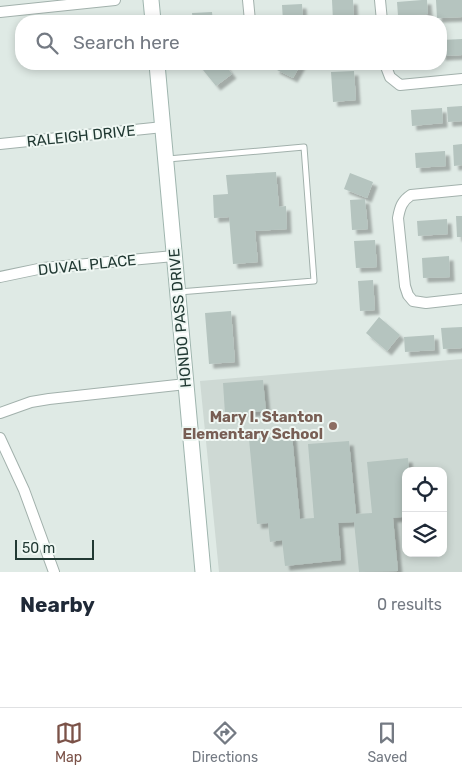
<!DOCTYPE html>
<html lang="en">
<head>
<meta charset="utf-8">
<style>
  :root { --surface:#fff; --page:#f2f2f3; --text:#1f2937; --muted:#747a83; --line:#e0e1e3; --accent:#7b5248 }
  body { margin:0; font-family:Rubik,sans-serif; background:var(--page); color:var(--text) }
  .controls { position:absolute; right:15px; bottom:15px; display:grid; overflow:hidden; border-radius:10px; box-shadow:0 2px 8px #0003 }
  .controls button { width:45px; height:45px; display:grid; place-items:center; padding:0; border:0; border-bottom:1px solid var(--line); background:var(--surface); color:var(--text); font:25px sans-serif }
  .scale { position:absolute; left:15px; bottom:12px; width:79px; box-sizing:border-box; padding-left:5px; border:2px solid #213933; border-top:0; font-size:14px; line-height:18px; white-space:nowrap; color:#213933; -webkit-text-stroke:4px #eff7f3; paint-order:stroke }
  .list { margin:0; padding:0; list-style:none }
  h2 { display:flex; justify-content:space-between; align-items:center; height:65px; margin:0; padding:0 20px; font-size:21px }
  h2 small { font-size:16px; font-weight:400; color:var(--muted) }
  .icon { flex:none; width:28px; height:28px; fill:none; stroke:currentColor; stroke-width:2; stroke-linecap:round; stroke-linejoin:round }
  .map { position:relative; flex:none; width:462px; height:572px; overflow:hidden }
  .search { position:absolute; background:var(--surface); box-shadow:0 2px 8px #0003; left:15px; right:15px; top:15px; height:55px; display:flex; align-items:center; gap:12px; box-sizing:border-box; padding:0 18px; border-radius:20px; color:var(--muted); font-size:19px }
  .sheet { height:135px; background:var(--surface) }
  nav { display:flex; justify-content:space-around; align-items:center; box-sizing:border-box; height:70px; border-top:1px solid var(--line); background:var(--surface); font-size:14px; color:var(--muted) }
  nav a { display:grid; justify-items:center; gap:2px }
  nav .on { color:var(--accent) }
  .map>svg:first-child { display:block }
  .built { fill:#ced9d4; fill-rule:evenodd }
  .building { fill:#b5c4bf; filter:url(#shadow) }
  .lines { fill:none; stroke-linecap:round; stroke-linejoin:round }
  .lane-casing { stroke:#a2b1ac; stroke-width:7 }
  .street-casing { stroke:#a2b1ac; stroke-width:12 }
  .secondary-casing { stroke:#9fb5ae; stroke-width:17 }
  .lane { stroke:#fff; stroke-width:5 }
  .street { stroke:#fff; stroke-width:10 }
  .secondary { stroke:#fff; stroke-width:15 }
  .education-dot { fill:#8d6e63; stroke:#eff7f3; stroke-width:2 }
  .labels { text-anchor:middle; stroke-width:4; stroke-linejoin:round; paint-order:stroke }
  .street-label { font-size:15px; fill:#213933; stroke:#eff7f3 }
  .education-label { font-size:15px; font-weight:bold; fill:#785e54; stroke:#eff7f3; text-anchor:end }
</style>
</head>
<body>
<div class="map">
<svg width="462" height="572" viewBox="0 0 462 572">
  <defs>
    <filter id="shadow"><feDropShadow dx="4.5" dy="4.5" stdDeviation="1" flood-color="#0004"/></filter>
  </defs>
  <rect width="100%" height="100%" fill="#dfeae5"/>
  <path class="built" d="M462 359V572H219L200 381ZM406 471H443V553H406Z"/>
  <path class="building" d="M332 0H353L354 21H333Z
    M422 0H427L428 14 398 16 397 2Z
    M436 0H462V17L437 18Z
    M302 4 303 21H283L282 5Z
    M212 12 213 21H193L192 13Z
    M462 39V55L441 56V40Z
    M200 64H224L232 74 216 86 199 65Z
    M277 64H301L293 78 275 69Z
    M354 71 356 100 333 102 331 72Z
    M462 106V121L448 122 447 107Z
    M442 108 443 123 412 126 411 110Z
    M462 144V165L454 166 453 145Z
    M445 151 446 166 416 168 415 153Z
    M276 172 279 207 286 206 287 229 255 231 258 262 233 264 229 217 214 218 213 195 228 194 226 175Z
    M350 173 373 182 367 198 344 189Z
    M365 199 368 229 352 230 350 200Z
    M456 216H462V237H457Z
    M447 219 448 234 418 236 417 221Z
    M375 240 377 267 356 268 354 241Z
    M449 256 450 277 423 278 422 258Z
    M373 280 375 310 360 311 358 281Z
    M231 311 235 362 209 364 205 313Z
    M379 317 400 335 387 351 366 333Z
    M462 327V348L443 349 441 328Z
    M434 335 435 350 405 352 404 337Z
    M263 380 266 411 225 414 223 383Z
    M292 435 300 519 314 518 308 444 349 441 356 514 372 513 367 462 408 458 409 471H406V511H402V517L393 518 398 571 359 572 354 522 338 523 341 560 285 566 282 540 270 542 268 523 257 524 249 439Z"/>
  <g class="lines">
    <defs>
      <path id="lane" d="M168 159 304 147 314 281 179 292"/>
      <path id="street" d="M248 0 250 21
        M380 0 382 21
        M0 12 115 0
        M385 64 390 77 400 85 462 79
        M0 144 163 127
        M462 190 411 195C402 201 400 207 398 218L405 286 408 295 413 301 426 303 462 299
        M0 277 43 268 174 256
        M0 413 31 402 49 399 186 384
        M0 438 24 490 54 572"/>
      <path id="secondary" d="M151 0 153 21
        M157 64 203 572"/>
    </defs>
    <use href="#lane" class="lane-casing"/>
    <use href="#street" class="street-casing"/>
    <use href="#secondary" class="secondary-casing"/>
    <use href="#lane" class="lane"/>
    <use href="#street" class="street"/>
    <use href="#secondary" class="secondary"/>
  </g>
  <circle class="education-dot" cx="333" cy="426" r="5"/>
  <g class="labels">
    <g class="street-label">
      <text transform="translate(81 136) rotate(-6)" y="5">RALEIGH DRIVE</text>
      <text transform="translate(87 265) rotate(-6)" y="5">DUVAL PLACE</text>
      <text transform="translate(180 318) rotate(-95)" y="5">HONDO PASS DRIVE</text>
    </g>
    <g class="education-label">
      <text x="323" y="422">Mary I. Stanton<tspan x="323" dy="17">Elementary School</tspan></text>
    </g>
  </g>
</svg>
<div class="controls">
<button><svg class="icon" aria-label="locate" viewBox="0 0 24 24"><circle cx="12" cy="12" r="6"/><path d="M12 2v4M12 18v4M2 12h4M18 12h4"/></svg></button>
<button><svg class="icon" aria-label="layers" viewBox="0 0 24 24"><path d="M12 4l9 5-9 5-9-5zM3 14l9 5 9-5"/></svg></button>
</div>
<div class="scale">50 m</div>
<div class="search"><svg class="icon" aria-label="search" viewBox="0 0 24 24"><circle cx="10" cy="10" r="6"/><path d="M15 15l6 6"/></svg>Search here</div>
</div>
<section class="sheet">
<h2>Nearby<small>0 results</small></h2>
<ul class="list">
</ul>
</section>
<nav>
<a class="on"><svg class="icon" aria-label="map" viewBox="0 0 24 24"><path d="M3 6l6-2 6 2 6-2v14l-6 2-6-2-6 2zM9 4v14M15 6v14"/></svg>Map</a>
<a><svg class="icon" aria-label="directions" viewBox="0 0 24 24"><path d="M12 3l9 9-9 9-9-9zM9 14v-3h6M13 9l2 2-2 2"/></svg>Directions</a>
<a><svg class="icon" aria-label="saved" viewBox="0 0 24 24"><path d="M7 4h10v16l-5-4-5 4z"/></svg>Saved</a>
</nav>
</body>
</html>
